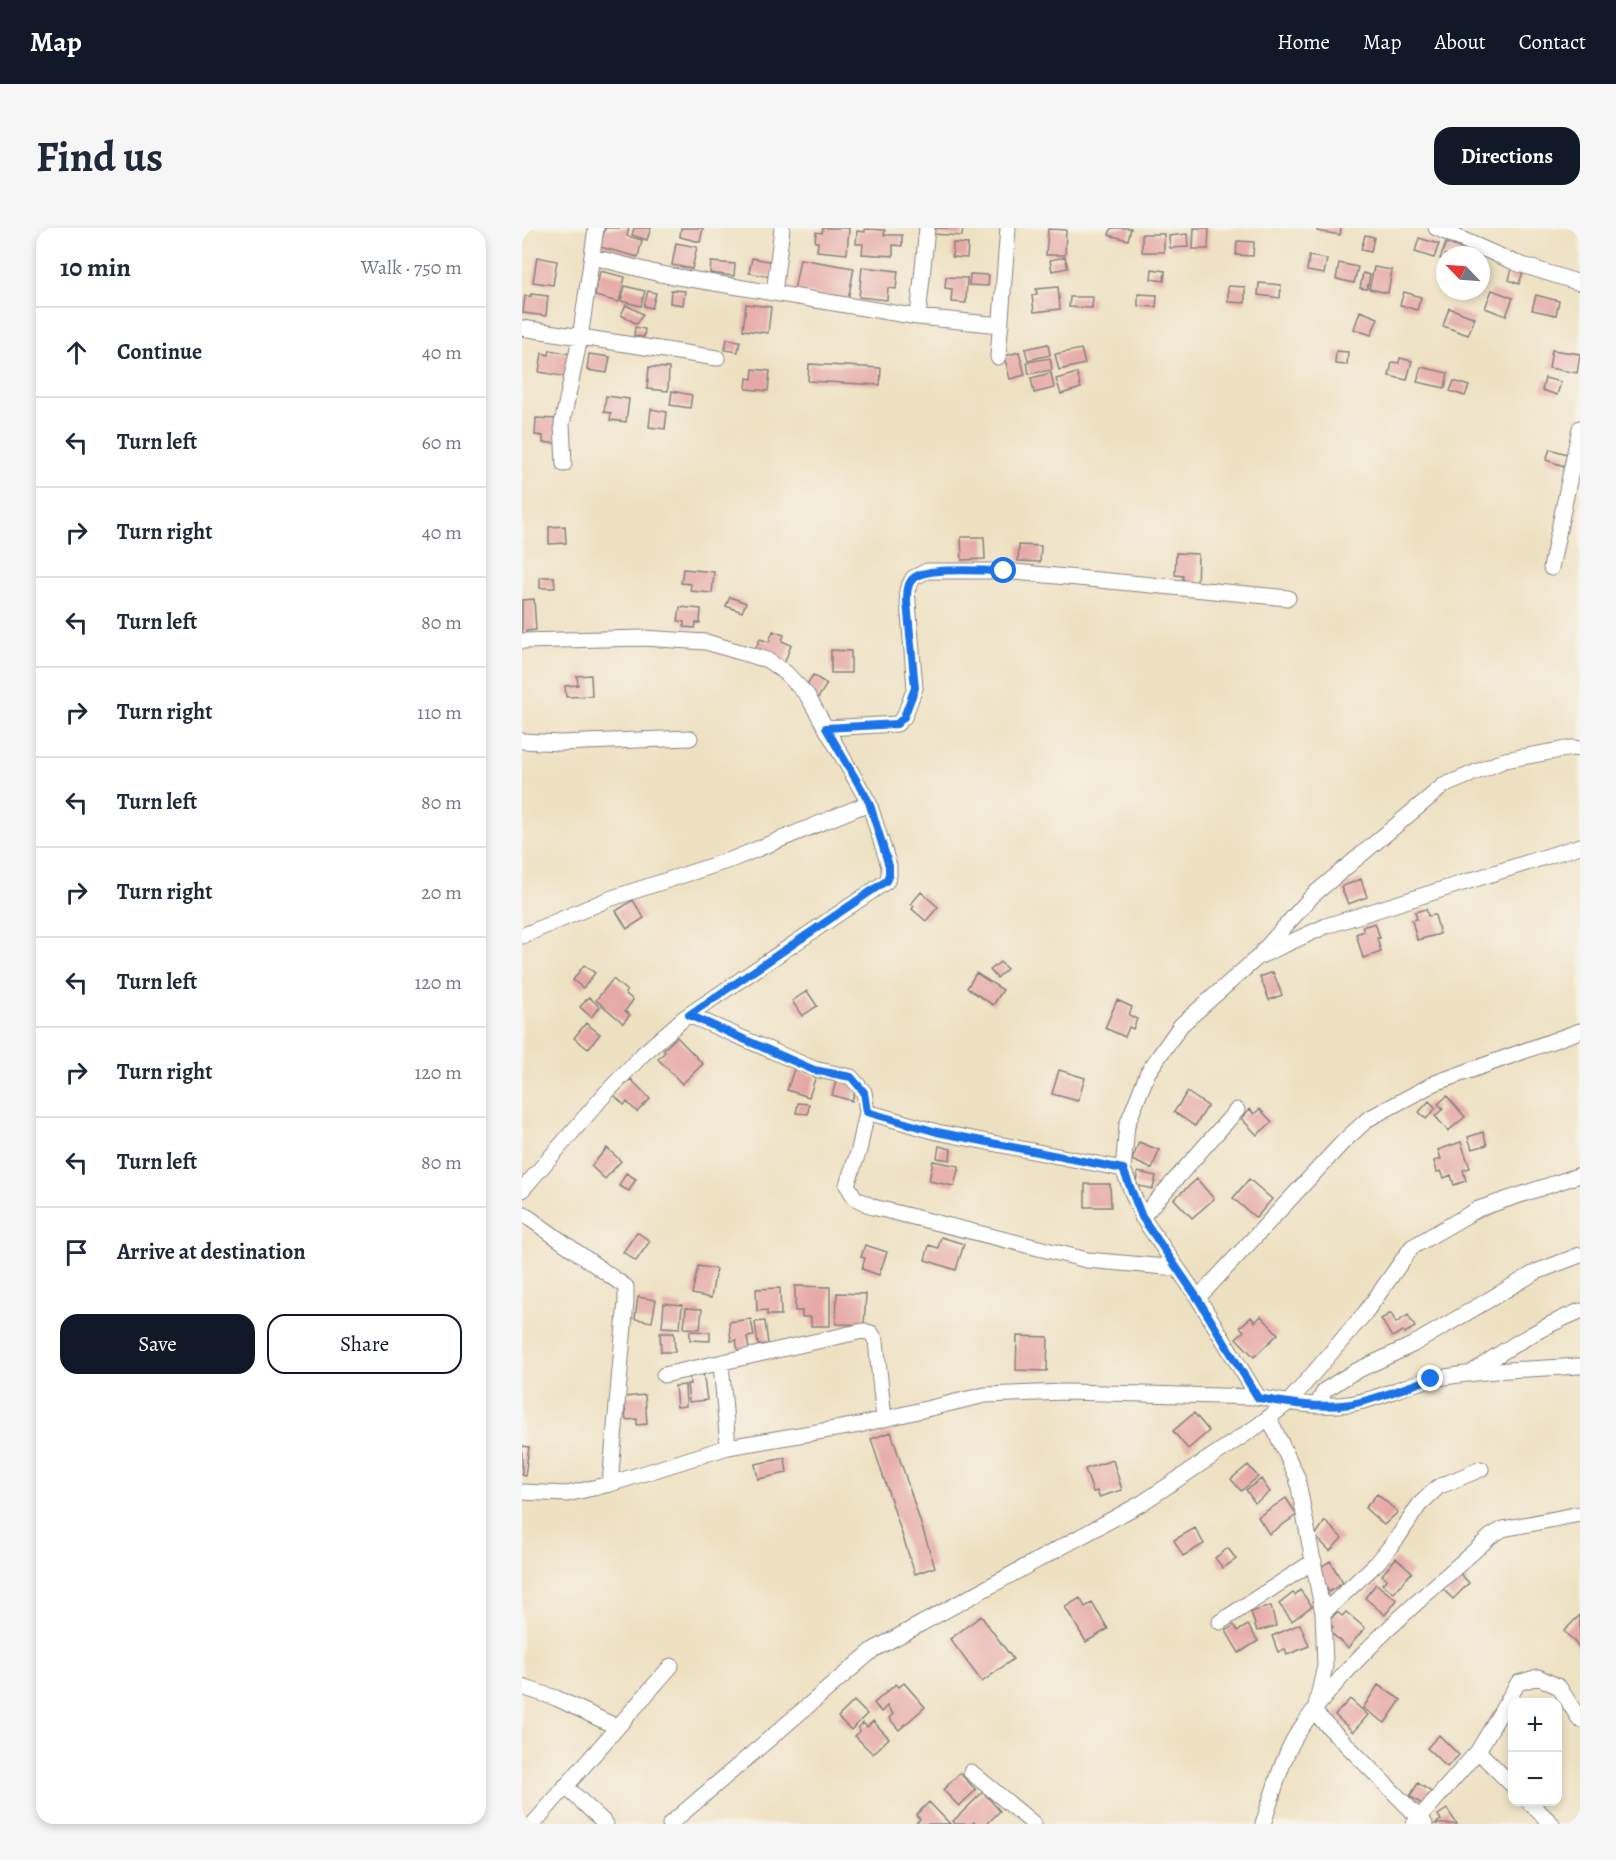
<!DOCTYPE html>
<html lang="en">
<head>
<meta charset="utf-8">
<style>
  :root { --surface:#fff; --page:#f6f6f7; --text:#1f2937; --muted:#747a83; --line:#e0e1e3; --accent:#111827 }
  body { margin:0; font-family:Alegreya,serif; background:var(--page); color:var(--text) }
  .controls { position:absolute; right:18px; bottom:18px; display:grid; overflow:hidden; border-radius:12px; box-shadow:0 3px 9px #0003 }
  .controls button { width:54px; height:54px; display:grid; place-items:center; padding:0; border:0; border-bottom:2px solid var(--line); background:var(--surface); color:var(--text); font:30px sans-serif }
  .compass { position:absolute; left:914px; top:18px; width:54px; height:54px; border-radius:50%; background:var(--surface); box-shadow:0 3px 9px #0003; rotate:295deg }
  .stop { position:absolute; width:18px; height:18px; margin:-14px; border:4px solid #1a73e8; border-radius:50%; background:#fff }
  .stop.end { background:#1a73e8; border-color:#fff; box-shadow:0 2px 6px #0008 }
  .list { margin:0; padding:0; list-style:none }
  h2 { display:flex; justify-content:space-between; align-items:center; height:78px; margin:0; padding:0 24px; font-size:26px }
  h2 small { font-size:20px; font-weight:400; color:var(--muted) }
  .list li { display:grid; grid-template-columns:39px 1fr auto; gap:18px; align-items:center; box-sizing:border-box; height:90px; padding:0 24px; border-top:2px solid var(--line) }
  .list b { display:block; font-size:22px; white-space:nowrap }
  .list em { font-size:20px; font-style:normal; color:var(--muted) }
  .actions { display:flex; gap:12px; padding:18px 24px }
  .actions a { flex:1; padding:14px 0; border:2px solid var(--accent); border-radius:18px; text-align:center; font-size:21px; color:var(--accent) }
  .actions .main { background:var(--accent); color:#fff }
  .icon { flex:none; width:33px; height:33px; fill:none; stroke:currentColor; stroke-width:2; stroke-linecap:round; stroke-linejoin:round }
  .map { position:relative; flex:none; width:1058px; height:1596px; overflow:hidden; border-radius:18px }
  header { display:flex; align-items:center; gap:36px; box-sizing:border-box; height:84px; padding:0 30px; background:var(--accent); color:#fff }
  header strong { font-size:28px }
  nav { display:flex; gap:33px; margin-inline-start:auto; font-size:21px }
  .intro { display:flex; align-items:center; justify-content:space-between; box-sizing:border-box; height:144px; padding:0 36px }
  h1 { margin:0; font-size:42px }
  .button { padding:15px 27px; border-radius:18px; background:var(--accent); color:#fff; font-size:21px; font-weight:700 }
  main { display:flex; gap:36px; padding:0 36px }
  aside { flex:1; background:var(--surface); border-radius:18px; box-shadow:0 3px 9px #0003 }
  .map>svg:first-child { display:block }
  .building { fill:#e6a8a6 }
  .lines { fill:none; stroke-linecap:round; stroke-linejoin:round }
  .minor-casing { stroke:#88827e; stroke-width:17 }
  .minor { stroke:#fff; stroke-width:15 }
  .route { stroke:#1a73e8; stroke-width:8 }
</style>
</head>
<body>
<header>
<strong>Map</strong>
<nav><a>Home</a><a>Map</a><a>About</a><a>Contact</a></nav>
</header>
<div class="intro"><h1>Find us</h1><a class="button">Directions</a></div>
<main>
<aside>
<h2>10 min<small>Walk · 750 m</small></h2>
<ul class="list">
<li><svg class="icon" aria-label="ahead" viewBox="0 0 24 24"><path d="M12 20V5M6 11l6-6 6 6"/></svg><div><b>Continue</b></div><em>40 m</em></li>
<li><svg class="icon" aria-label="left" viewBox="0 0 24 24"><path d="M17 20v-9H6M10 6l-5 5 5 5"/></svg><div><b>Turn left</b></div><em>60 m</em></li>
<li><svg class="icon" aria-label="right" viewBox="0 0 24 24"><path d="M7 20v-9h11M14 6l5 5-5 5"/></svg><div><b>Turn right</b></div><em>40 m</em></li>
<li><svg class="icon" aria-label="left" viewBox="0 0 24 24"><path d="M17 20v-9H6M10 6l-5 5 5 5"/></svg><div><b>Turn left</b></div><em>80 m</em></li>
<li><svg class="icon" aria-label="right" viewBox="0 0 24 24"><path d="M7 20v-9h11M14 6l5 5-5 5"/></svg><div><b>Turn right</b></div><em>110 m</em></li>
<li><svg class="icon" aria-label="left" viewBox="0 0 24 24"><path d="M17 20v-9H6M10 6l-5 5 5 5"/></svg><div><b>Turn left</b></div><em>80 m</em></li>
<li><svg class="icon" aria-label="right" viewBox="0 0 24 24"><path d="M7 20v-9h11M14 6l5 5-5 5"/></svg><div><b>Turn right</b></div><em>20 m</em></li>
<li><svg class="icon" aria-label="left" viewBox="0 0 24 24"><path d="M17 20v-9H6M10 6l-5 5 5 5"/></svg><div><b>Turn left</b></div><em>120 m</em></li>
<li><svg class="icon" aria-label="right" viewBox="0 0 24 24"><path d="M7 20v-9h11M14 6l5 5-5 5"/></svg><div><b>Turn right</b></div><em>120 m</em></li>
<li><svg class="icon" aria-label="left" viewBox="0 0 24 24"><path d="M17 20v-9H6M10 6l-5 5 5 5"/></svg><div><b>Turn left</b></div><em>80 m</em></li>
<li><svg class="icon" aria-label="arrive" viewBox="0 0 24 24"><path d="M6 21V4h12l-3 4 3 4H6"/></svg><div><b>Arrive at destination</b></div></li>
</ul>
<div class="actions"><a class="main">Save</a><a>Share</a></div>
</aside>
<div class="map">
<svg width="1058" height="1596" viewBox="0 0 1058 1596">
  <rect width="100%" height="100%" fill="#f7f3e8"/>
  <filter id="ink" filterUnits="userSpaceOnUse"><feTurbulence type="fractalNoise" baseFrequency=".0167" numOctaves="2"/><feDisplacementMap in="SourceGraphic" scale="12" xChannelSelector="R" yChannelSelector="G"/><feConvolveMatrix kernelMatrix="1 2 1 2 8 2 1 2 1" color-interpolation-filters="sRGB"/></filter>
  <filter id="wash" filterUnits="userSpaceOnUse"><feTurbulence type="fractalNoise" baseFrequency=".008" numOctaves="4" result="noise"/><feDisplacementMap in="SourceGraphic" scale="24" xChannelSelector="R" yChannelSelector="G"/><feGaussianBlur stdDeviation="1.35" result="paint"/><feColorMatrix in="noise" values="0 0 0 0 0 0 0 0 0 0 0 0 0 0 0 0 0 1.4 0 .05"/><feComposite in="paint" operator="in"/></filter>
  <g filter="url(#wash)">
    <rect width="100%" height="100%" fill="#eee1c2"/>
    <g id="blocks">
      <path class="building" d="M83 0H107L105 8 120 12 116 29 78 19Z
        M112 0H129L125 12 110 7Z
        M159 0H181L178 14 158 9Z
        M301 0H327L325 26 295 23 296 14H293L294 4 300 5Z
        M413 0H441L440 8 412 6Z
        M589 0H609L606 12 587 7Z
        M672 0H687L686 21H671Z
        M795 0H819L818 7 795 3Z
        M343 1 363 2 362 7H380V18L371 17V28L340 26 341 16H334L335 3 343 4Z
        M526 1 544 2 543 27H524Z
        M620 6H642V24H620Z
        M665 6 666 19 648 20 647 8Z
        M843 7 852 9 849 24 839 22Z
        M897 10 917 16 912 30 893 24Z
        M715 13 732 14 731 28 714 27Z
        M154 15 175 19 170 41 150 37Z
        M431 15 446 16 445 30 430 29Z
        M924 15 942 22 940 27H923V32L918 31Z
        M787 28 805 31 802 46 785 43Z
        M15 29 35 33 31 57 11 54Z
        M543 29 546 40 530 43 528 32Z
        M230 30 252 34 249 49 227 45Z
        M278 31 332 40 326 72 272 63Z
        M189 34 213 36 212 48 188 45Z
        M817 35 836 39 832 55 814 51Z
        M340 39 376 43 374 61 366 60 365 72 337 69Z
        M852 39 870 42 866 65 847 61Z
        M990 40 1001 44 997 56 987 52Z
        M630 41 643 43 642 53 629 51Z
        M78 43 103 49 97 74 73 68Z
        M841 45 848 47 845 61 838 60Z
        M448 46 467 47 466 58 447 57Z
        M424 49 445 50 444 75 429 74 430 61 423 60Z
        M737 55 759 57 758 70 736 67Z
        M103 58 123 63 119 78 99 73Z
        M706 58 723 59V75L706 74Z
        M536 59 538 81 512 84 510 67 515 66 514 61Z
        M149 62 163 63 161 77 148 75Z
        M970 62 991 70 984 88 963 80Z
        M126 63 134 65 130 80 122 78Z
        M882 64 899 69 895 82 878 77Z
        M9 66 26 68 24 88 1 85 3 68H9Z
        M616 66 635 67 634 79 616 78Z
        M1014 67 1037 73 1034 87 1010 82Z
        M548 69H571L570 80 547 79Z
        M224 76 249 79 246 105 221 102Z
        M104 77 121 86 115 96 99 87Z
        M927 80 953 90 946 107 921 98Z
        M838 83 856 90 849 107 832 101Z
        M113 99 123 101 122 109 112 108Z
        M205 111 218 113 216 124 203 122Z
        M526 116 528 127 506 132 503 121Z
        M559 121 563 136 537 142 533 126Z
        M28 122 49 126 45 149 17 144 20 125 27 127Z
        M1030 122 1058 126 1055 145 1027 140Z
        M814 123 826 124 825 137 813 136Z
        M497 124 503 147 488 151 482 128Z
        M67 126 88 129 85 145 65 142Z
        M528 130 530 142 507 146 505 134Z
        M878 130 890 133 885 152 867 148 870 134 877 135Z
        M287 136 359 140 358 157 286 153Z
        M127 139 147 140 146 163 125 161Z
        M899 139 926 145 923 160 895 154Z
        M231 141 248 143 246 163 224 161 225 150 230 151Z
        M529 145 532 160 512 165 509 150Z
        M555 145 559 160 539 166 534 151Z
        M1023 150 1039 154 1035 167 1020 162Z
        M932 153 947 158 943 168 928 163Z
        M150 163 170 167 168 180 148 177Z
        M84 168 107 171 104 194 88 192 89 185 82 184Z
        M129 181 145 184 143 201 127 199Z
        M14 190 35 191 34 215H21V208L13 207Z
        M1028 221 1045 226 1042 238 1024 232Z
        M43 298 44 315 27 316V299Z
        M439 309H462L463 331 440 332Z
        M497 317 519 318 518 334 496 333Z
        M654 325 676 326 675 361 661 360V348L653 347Z
        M161 341 192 344 190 365 168 363 169 356 159 355Z
        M18 349H32L33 360H18Z
        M208 369 224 375 220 384 204 378Z
        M12 371 14 402 4 403V407H0V372Z
        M158 379 179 381 178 395H174L173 400 162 399V394L156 393Z
        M251 403 262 407 260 413 269 417 262 436 232 424 238 411 247 414Z
        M309 422 329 423V445H309Z
        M69 447 70 468 44 469 43 458 56 457 55 448Z
        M291 447 305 456 296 470 282 461Z
        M839 651 845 669 826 676 819 659Z
        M399 664 416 679 404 693 390 681 392 678 389 676Z
        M111 672 122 690 105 701 94 683Z
        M904 681 906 688 913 687 918 706 895 712 890 692 895 691 893 684Z
        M853 695 858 710H855L859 724 841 730 834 706 842 703 840 699Z
        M478 734 485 741 475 750 468 742Z
        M62 737 73 745 61 760 51 752Z
        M751 744 760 767 747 772 738 749Z
        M454 745 481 762 471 777 445 760Z
        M91 751 105 763 103 765 111 772 103 783 108 787 101 795 74 772Z
        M285 763 295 778 280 788 270 773Z
        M67 769 78 779 69 789 58 779Z
        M595 772 610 779 607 787 615 791 611 801 607 799 603 809 583 800Z
        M64 795 78 806 66 821 52 810Z
        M155 809 181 836 160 856 136 831 143 824 141 822Z
        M272 841 294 848 287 869 265 862Z
        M537 842 563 850 556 873 530 866Z
        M109 851 128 871 115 884 105 874 102 877 92 867Z
        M315 851 335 857 330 873 310 867Z
        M665 864 686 878 673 898 652 884Z
        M925 868 943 889 926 903 913 888 921 881 916 876Z
        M907 873 914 880 904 891 897 884Z
        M276 875 287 876 286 886 274 885Z
        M728 881 732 886 738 881 750 894 735 907 719 890Z
        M961 904 965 917 950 921 946 909Z
        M617 914 637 922 630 941 610 932Z
        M939 914 948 940 941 942 944 953 932 957 929 947 922 950 919 943 915 944 912 933 919 931 916 922Z
        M417 918 429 921 428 932 415 930Z
        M85 920 99 933 83 951 69 938Z
        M411 933 437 938 432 958 407 953Z
        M616 944 634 948 631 961 613 957Z
        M104 945 114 951 107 963 97 958Z
        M675 951 692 971 670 990 652 971Z
        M727 951 750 971 734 990 711 970Z
        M563 956H588L589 979H563Z
        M115 1004 128 1013 114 1033 101 1024Z
        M419 1009 442 1016 434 1042 403 1032 407 1017 416 1020Z
        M343 1017 365 1024 357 1047 340 1041 343 1030 339 1029Z
        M176 1038 194 1041 189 1070 170 1066Z
        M273 1058 308 1059V1098H289V1089H280V1083H273Z
        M258 1060 259 1087H245V1082L235 1083 234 1061Z
        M315 1065 344 1066 342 1097 314 1096Z
        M116 1069 134 1072 130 1094 113 1091Z
        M142 1075 160 1077 158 1100 140 1099Z
        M164 1080 180 1081 178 1101 162 1100Z
        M869 1085 874 1095 886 1087 893 1099 883 1105 881 1103 870 1109 859 1091Z
        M739 1088 756 1106 732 1129 714 1110 722 1103 718 1099 729 1089 733 1094Z
        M229 1091 232 1108 225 1109 227 1121 216 1123 214 1112 209 1113 207 1094Z
        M243 1093 246 1116 236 1117 233 1094Z
        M168 1103 188 1104V1113L168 1112Z
        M138 1105H152L153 1124H139Z
        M495 1108 526 1109 525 1143 494 1142Z
        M181 1144 185 1172 167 1174 165 1156H168L167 1146Z
        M163 1157 164 1178 155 1179 153 1158Z
        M123 1167 125 1196 115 1197V1191L104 1192 102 1169Z
        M672 1185 687 1203 666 1221 651 1203Z
        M369 1204 413 1339 393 1346 349 1211Z
        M0 1218 7 1219 3 1248 0 1247Z
        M263 1230 265 1245 236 1251 233 1236Z
        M591 1232 600 1262 577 1269 575 1263 571 1264 563 1241Z
        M726 1237 736 1249 719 1263 709 1251Z
        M739 1251 748 1264 733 1275 724 1262Z
        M855 1266 876 1284 862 1297 843 1280Z
        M764 1270 775 1287 747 1306 736 1289Z
        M803 1293 820 1310 808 1323 793 1308Z
        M673 1300 682 1316 661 1328 652 1312Z
        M706 1320 714 1331 701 1340 693 1330Z
        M874 1330 890 1344 872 1365 860 1356 865 1351 860 1347Z
        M808 1333 821 1355 807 1364 794 1342Z
        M937 1344 947 1355 931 1371 920 1360Z
        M854 1356 875 1372 863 1387 843 1370Z
        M778 1362 790 1378 770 1393 757 1376 771 1365 773 1367Z
        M558 1370 563 1379 570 1375 586 1401 564 1414 543 1379Z
        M749 1378 754 1398 735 1403 729 1384Z
        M815 1384 820 1388 824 1384 843 1400 826 1420 807 1403 811 1399 806 1394Z
        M1058 1387V1420L1042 1403Z
        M459 1388 491 1431 460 1454 428 1411Z
        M778 1396 787 1418 765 1427 763 1421 756 1424 750 1408Z
        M712 1397 716 1403 726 1397 736 1413 717 1425 704 1403Z
        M382 1455 403 1479 377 1502 367 1490 371 1486 365 1478 359 1484 352 1475 374 1456 377 1459Z
        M856 1457 879 1472 863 1495 841 1480Z
        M828 1471 846 1487 831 1504 813 1487Z
        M332 1473 345 1486 329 1502 316 1489Z
        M351 1493 367 1510 351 1526 333 1508 338 1503 336 1500 341 1495 345 1499Z
        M917 1507 937 1527 925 1539 905 1520Z
        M438 1545 454 1562 437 1578 421 1562Z
        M896 1555 909 1564 900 1576 888 1568Z
        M461 1564 478 1583 465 1596H454L452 1594 449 1596H433L431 1593Z
        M407 1574 428 1596H393L398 1591 394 1587Z
        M925 1581 935 1596H913L919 1592 916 1587Z"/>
    </g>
  </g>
  <g filter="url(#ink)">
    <use href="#blocks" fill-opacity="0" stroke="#88827e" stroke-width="1.5"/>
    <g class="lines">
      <defs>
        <path id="minor" d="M914 0 994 35 1058 55
          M71 29 138 46 396 89 479 97
          M252 65 260 0
          M396 89 405 0
          M0 100 195 130
          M476 129 486 0
          M42 236 40 196 58 110 74 0
          M1029 340 1058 200
          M0 413 121 410 184 414 245 432 264 445 285 467 347 575 367 638V647L365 653 162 790 121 826 84 865 0 962
          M304 500 375 496 382 489 393 460 385 362 391 350 405 343H481L766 370
          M0 513 38 515 168 510
          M0 708 87 671 211 631 347 575
          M740 724 791 667 921 558 983 532 1050 520 1058 521
          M167 787 292 841 329 849 342 864 345 884 337 922 325 957 333 970 351 979 565 1032 655 1040
          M345 884 415 904 601 941
          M0 985 104 1059V1074L88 1256
          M620 989 715 882
          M676 1070 822 913 846 891 913 855 1058 803
          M199 1135 206 1219
          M948 1146C983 1121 1018 1099 1058 1083
          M142 1147 341 1103 349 1105 354 1113 362 1191
          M736 1169 676 1070 620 989 601 941 605 897 626 844 659 797 736 729 804 698 1058 618
          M795 1177 803 1162 830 1145 890 1117 1014 1044 1058 1027
          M747 1190 775 1249 801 1385 803 1438 794 1478
          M0 1264 45 1266 88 1256 206 1219 337 1197 463 1167 544 1164 736 1169C765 1175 797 1180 827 1176 856 1172 883 1156 911 1151 959 1142 1009 1141 1058 1138
          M801 1385 856 1334 876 1309 897 1277 916 1259 959 1241
          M698 1394 792 1333
          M0 1459 34 1470 95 1499
          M792 1484 903 1596
          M956 1523 990 1557
          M449 1544 512 1596
          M43 1558 84 1596
          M1007 1574 1030 1596
          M11 1596 149 1438
          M148 1596 351 1422 620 1275 734 1199 766 1175 843 1085 890 1019 956 981 1058 947
          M741 1596C751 1567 760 1528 777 1503 829 1427 902 1369 969 1308L981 1301 1058 1286
          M892 1596 956 1523 996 1455 1016 1449 1037 1459 1058 1492"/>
      </defs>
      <use href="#minor" class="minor-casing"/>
      <use href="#minor" class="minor"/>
    </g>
  </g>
  <g class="lines" filter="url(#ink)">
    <path class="route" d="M482 343C461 343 408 339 393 349 385 354 385 365 385 374L393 460 382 489 375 496 304 500 347 574 367 638V647L364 653 167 787 292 842 329 849 342 864 345 884 415 904 601 941 620 989 676 1071 736 1170C765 1175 798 1181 829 1176 856 1171 883 1159 909 1151"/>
  </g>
</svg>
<div class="controls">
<button>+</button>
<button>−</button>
</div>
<svg class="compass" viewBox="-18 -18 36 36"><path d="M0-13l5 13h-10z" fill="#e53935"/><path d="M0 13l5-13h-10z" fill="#747a83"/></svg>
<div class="stop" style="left:482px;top:343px"></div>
<div class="stop end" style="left:909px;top:1151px"></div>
</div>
</main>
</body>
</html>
